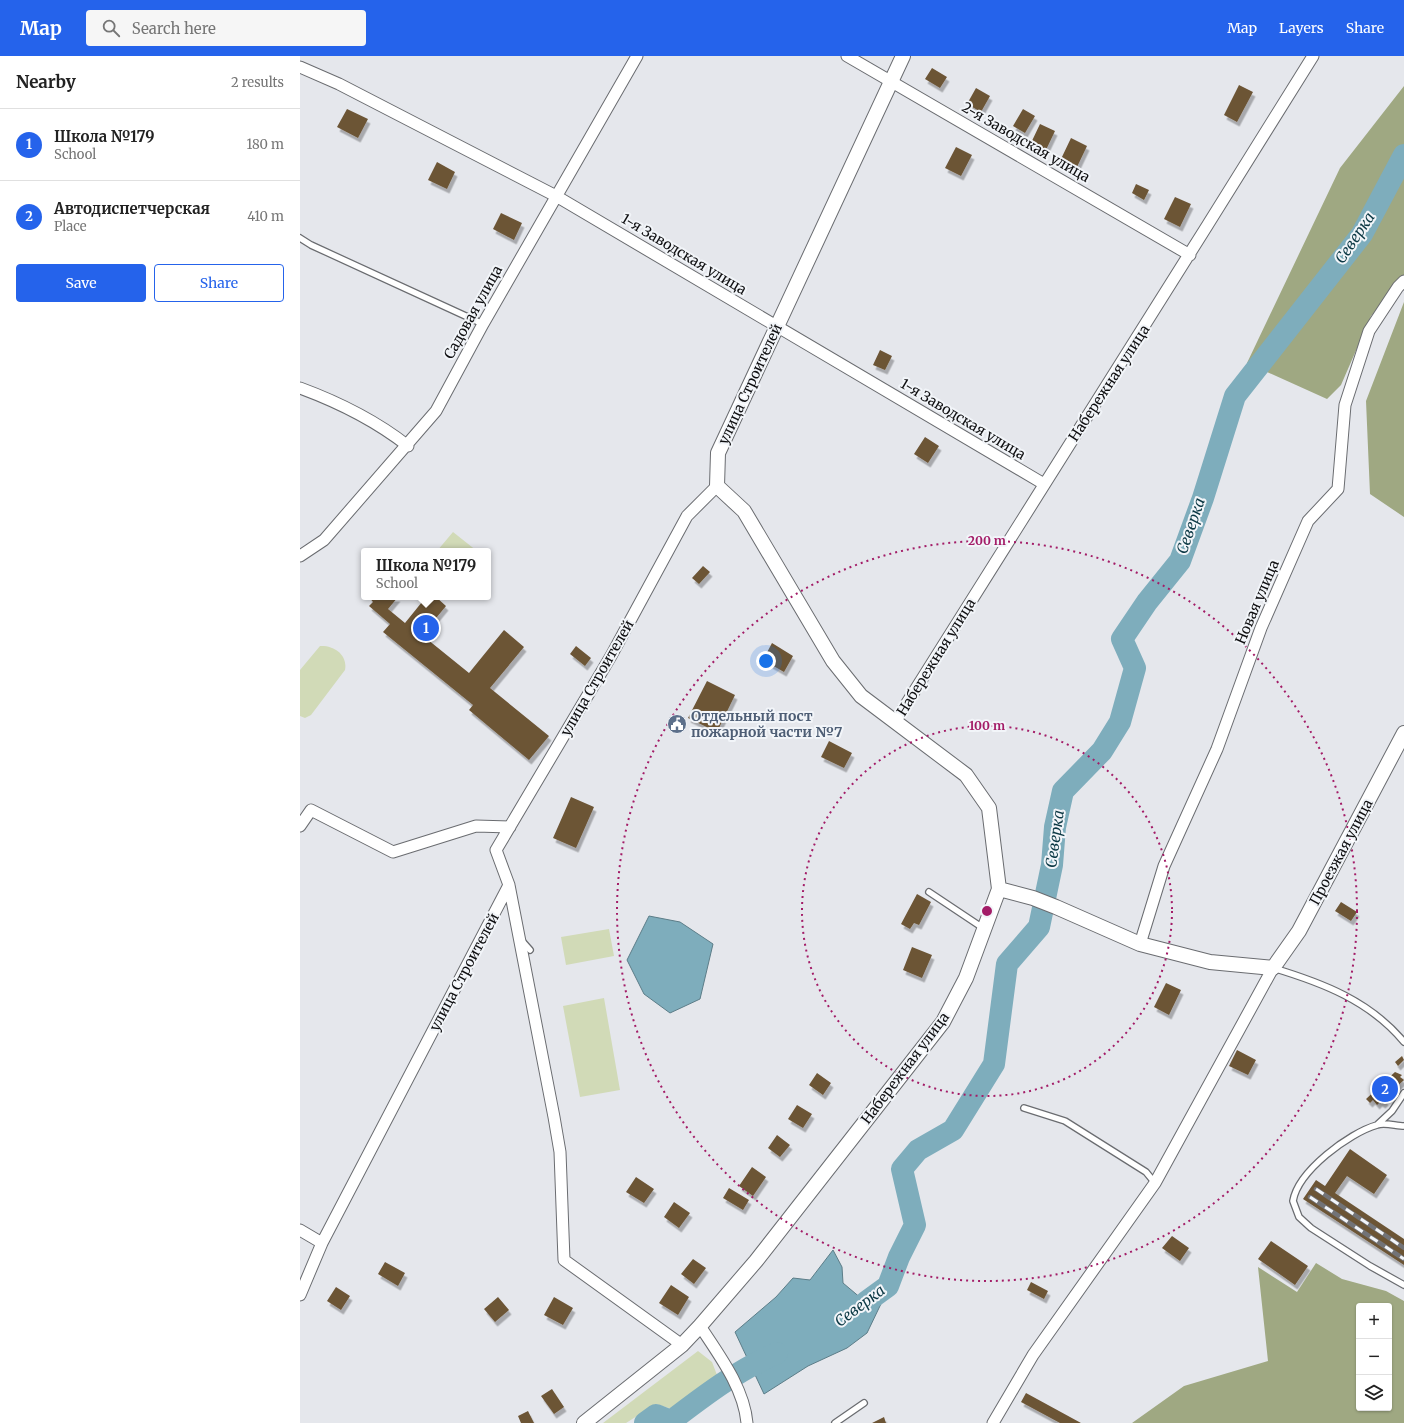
<!DOCTYPE html>
<html lang="en">
<head>
<meta charset="utf-8">
<style>
  :root { --surface:#fff; --page:#f6f6f6; --text:#222; --muted:#767676; --line:#e0e0e0; --accent:#2563eb }
  body { margin:0; font-family:Merriweather,serif; background:var(--page); color:var(--text) }
  .controls { position:absolute; right:12px; bottom:12px; display:grid; overflow:hidden; border-radius:4px; box-shadow:0 1px 3px #0004 }
  .controls button { width:36px; height:36px; display:grid; place-items:center; padding:0; border:0; border-bottom:1px solid var(--line); background:var(--surface); color:var(--text); font:20px sans-serif }
  .you { position:absolute; left:466px; top:605px; width:14px; height:14px; margin:-10px; border:3px solid #fff; border-radius:50%; background:#1a73e8; box-shadow:0 0 0 6px #1a73e833 }
  .badge { display:grid; place-items:center; width:26px; height:26px; border-radius:50%; background:var(--accent); color:#fff; font-size:13px; font-weight:700 }
  .pin { position:absolute; translate:-50% -50%; border:2px solid #fff; box-shadow:0 1px 4px #0006 }
  .popup { position:absolute; left:61px; top:492px; width:130px; height:52px; box-sizing:border-box; display:grid; place-content:center; border-radius:4px; background:var(--surface); filter:drop-shadow(0 1px 3px #0005); font-size:13px; white-space:nowrap; color:var(--muted) }
  .popup b { font-size:15px; color:var(--text) }
  .popup::after { content:''; position:absolute; left:50%; top:100%; margin-left:-8px; border:8px solid transparent; border-top-color:var(--surface) }
  .list { margin:0; padding:0; list-style:none }
  h2 { display:flex; justify-content:space-between; align-items:center; height:52px; margin:0; padding:0 16px; font-size:17px }
  h2 small { font-size:13px; font-weight:400; color:var(--muted) }
  .list li { display:grid; grid-template-columns:26px 1fr auto; gap:12px; align-items:center; box-sizing:border-box; height:72px; padding:0 16px; border-top:1px solid var(--line) }
  .list b { display:block; font-size:15px; white-space:nowrap }
  .list p { margin:0; font-size:13px; white-space:nowrap; color:var(--muted) }
  .list em { font-size:13px; font-style:normal; color:var(--muted) }
  .actions { display:flex; gap:8px; padding:12px 16px }
  .actions a { flex:1; padding:9px 0; border:1px solid var(--accent); border-radius:4px; text-align:center; font-size:14px; color:var(--accent) }
  .actions .main { background:var(--accent); color:#fff }
  .icon { flex:none; width:22px; height:22px; fill:none; stroke:currentColor; stroke-width:2; stroke-linecap:round; stroke-linejoin:round }
  .map { position:relative; flex:none; width:1104px; height:1367px; overflow:hidden }
  header { display:flex; align-items:center; gap:24px; box-sizing:border-box; height:56px; padding:0 20px; background:var(--accent); color:#fff }
  header strong { font-size:19px }
  nav { display:flex; gap:22px; margin-inline-start:auto; font-size:14px }
  .search { width:280px; height:36px; background:var(--page); display:flex; align-items:center; gap:10px; box-sizing:border-box; padding:0 14px; border-radius:4px; color:var(--muted); font-size:15px }
  main { display:flex }
  aside { flex:1; background:var(--surface) }
  .map>svg:first-child { display:block }
  .green { fill:#d1dab7 }
  .forest { fill:#9fa882; fill-rule:evenodd }
  .water { fill:#7eadbc; stroke:#5c7d88 }
  .lines { fill:none; stroke-linecap:round; stroke-linejoin:round }
  .river { stroke:#7eadbc; stroke-width:22 }
  .building { fill:#6c5536; filter:url(#shadow) }
  .service-casing { stroke:#6a6c70; stroke-width:8 }
  .minor-casing { stroke:#6a6c70; stroke-width:13 }
  .tertiary-casing { stroke:#6a6c70; stroke-width:16 }
  .service { stroke:#fff; stroke-width:5.5 }
  .minor { stroke:#fff; stroke-width:11 }
  .tertiary { stroke:#fff; stroke-width:14 }
  .rail-casing { stroke:#727377; stroke-width:4.5 }
  .rail { stroke:#f2f5f9; stroke-width:3; stroke-dasharray:9; stroke-linecap:butt }
  .ring { fill:none; stroke:#a31c67; stroke-width:2; stroke-dasharray:2 4 }
  .labels { text-anchor:middle; stroke-width:4; stroke-linejoin:round; paint-order:stroke }
  .street-label { font-size:14px; fill:#0e0e10; stroke:#f2f5f9 }
  .service-label { font-size:14px; font-weight:bold; fill:#4e5e75; stroke:#f2f5f9; text-anchor:start }
  .water-label { font-size:15px; font-style:italic; fill:#0b3844; stroke:#f2f5f9 }
  .centre { fill:#a31c67; stroke:#f2f5f9; stroke-width:2 }
  .ring-label { font-size:12px; text-anchor:middle; font-weight:bold; fill:#a31c67; stroke:#f2f5f9; stroke-width:4; stroke-linejoin:round; paint-order:stroke }
</style>
</head>
<body>
<header>
<strong>Map</strong>
<div class="search"><svg class="icon" aria-label="search" viewBox="0 0 24 24"><circle cx="10" cy="10" r="6"/><path d="M15 15l6 6"/></svg>Search here</div>
<nav><a>Map</a><a>Layers</a><a>Share</a></nav>
</header>
<main>
<aside>
<h2>Nearby<small>2 results</small></h2>
<ul class="list">
<li><span class="badge">1</span><div><b>Школа №179</b><p>School</p></div><em>180 m</em></li>
<li><span class="badge">2</span><div><b>Автодиспетчерская</b><p>Place</p></div><em>410 m</em></li>
</ul>
<div class="actions"><a class="main">Save</a><a>Share</a></div>
</aside>
<div class="map">
<svg width="1104" height="1367" viewBox="0 0 1104 1367">
  <defs>
    <filter id="shadow"><feDropShadow dx="2.5" dy="4.5" stdDeviation="0" flood-color="#0004"/></filter>
  </defs>
  <rect width="100%" height="100%" fill="#e5e7ec"/>
  <path class="green" d="M153 476 177 495H137Z
    M20 590C34 589 48 599 45 614L11 659 5 662 0 660V614Z
    M309 873 314 900 266 909 261 881Z
    M304 942 320 1034 280 1041 263 950Z
    M398 1295 412 1306 417 1319 372 1353 356 1348 326 1367H303Z"/>
  <path class="forest" d="M1104 30V221L1071 260 1041 329 1027 343 947 307 1040 112Z
    M1104 246V461L1070 438 1066 345Z
    M1016 1207 1042 1223 1086 1235 1104 1245V1367H832L884 1330 968 1305 958 1211 997 1236ZM1059 1250H1089V1352H1059Z"/>
  <path class="water" d="M349 860 380 866 413 888 400 943 370 957 344 938 327 904Z
    M533 1194 542 1211 543 1227 562 1243 591 1227 567 1277 547 1292 508 1310 464 1338 435 1276 476 1241 493 1222 510 1224Z"/>
  <g class="lines">
    <path class="river" d="M566 1246 588 1230 599 1201 615 1169 602 1113 618 1094 653 1074 694 1008 707 908 739 871 752 809 755 771 763 735 802 695 820 666 835 612 822 583 847 546 880 505 903 442 935 340 1062 178 1104 99
      M345 1367 356 1359 371 1365C405 1339 438 1314 477 1297"/>
  </g>
  <path class="building" d="M632 12 647 21 640 32 625 23Z
    M939 29 953 36 937 66 924 59Z
    M676 32 690 40 681 56 667 48Z
    M47 53 68 63 58 82 37 71Z
    M723 53 735 60 725 77 713 70Z
    M740 68 755 75 745 96 730 89Z
    M771 82 787 90 777 111 761 103Z
    M656 91 672 99 661 120 645 112Z
    M137 106 155 116 147 133 128 124Z
    M836 128 849 134 844 144 832 137Z
    M875 141 891 148 880 171 864 163Z
    M201 157 222 167 214 184 193 173Z
    M580 294 592 300 585 314 573 309Z
    M625 381 639 390 628 407 614 398Z
    M403 510 410 516 399 528 392 522Z
    M69 541H98L88 553 105 567 126 541H136L146 550 122 579 169 617 204 574 224 591 190 632 249 680 229 704 169 654 173 649 83 576 90 568 69 550 73 546Z
    M472 587 493 600 484 616 463 604Z
    M276 590 291 602 285 610 270 598Z
    M407 625 435 639 417 676 388 662Z
    M529 685 552 697 544 712 521 701Z
    M271 741 294 751 276 792 253 782Z
    M617 838 631 846 619 869 614 867 610 873 601 868Z
    M1041 846 1057 856 1051 865 1035 855Z
    M612 891 632 899 622 922 603 914Z
    M866 927 881 934 869 959 854 951Z
    M937 994 956 1004 948 1019 929 1010Z
    M1102 1000 1104 1004 1098 1010 1095 1006Z
    M1095 1016 1102 1019 1100 1021 1104 1024 1084 1042 1086 1045 1083 1048 1080 1046 1077 1049 1073 1044 1070 1047 1066 1043Z
    M517 1017 531 1027 523 1039 509 1029Z
    M497 1049 512 1058 503 1072 488 1063Z
    M477 1079 490 1089 480 1101 468 1092Z
    M1050 1093 1087 1119 1074 1138 1047 1120 1035 1137 1104 1183V1209L1003 1143 1016 1124 1025 1130Z
    M452 1111 466 1121 453 1140 439 1130Z
    M336 1121 354 1133 344 1147 326 1136Z
    M429 1132 449 1144 443 1154 423 1142Z
    M374 1146 390 1157 379 1172 364 1161Z
    M872 1180 889 1192 880 1205 862 1192Z
    M971 1185 1008 1210 995 1229 958 1203Z
    M393 1203 406 1212 394 1228 381 1218Z
    M85 1206 105 1217 98 1230 78 1218Z
    M731 1226 748 1235 744 1243 727 1234Z
    M371 1229 389 1241 378 1259 359 1247Z
    M36 1231 50 1240 41 1254 27 1245Z
    M198 1241 209 1254 195 1266 184 1253Z
    M254 1241 273 1252 263 1269 244 1259Z
    M252 1333 264 1351 254 1358 241 1340Z
    M726 1337 781 1367H760L721 1346Z
    M228 1355 234 1367H221L218 1360Z
    M584 1361 586 1367H572Z"/>
  <g class="lines">
    <defs>
      <path id="service" d="M0 182 11 189 183 268
        M629 836 683 872
        M222 885 230 894
        M973 912C1023 927 1070 945 1104 986
        M724 1052 765 1065 846 1116 855 1127
        M1078 1068 1092 1055 1104 1037
        M1104 1070C1096 1070 1084 1066 1077 1069 1049 1077 998 1115 993 1145L999 1161 1011 1172 1070 1210 1104 1229
        M535 1367 564 1347"/>
      <path id="minor" d="M547 0 890 199
        M0 11 39 28 256 140 744 428
        M0 332C38 346 76 365 108 390
        M0 500 24 484 136 355 183 268 337 0
        M595 666C733 444 875 223 1013 0
        M0 770 11 754 93 796 176 770 210 771
        M840 888 864 810 917 693 961 572 1008 465 1038 433 1045 349 1069 275 1098 231 1104 225
        M0 1174 22 1187
        M0 1239 22 1187 209 829
        M400 1270C419 1299 444 1332 447 1367
        M382 1289 264 1204 260 1096 254 1061 209 829 196 794 311 600 387 460 417 430
        M693 1367 733 1299 855 1127 973 912"/>
      <path id="tertiary" d="M699 833 733 842 756 851 840 888 910 906 973 912 999 875 1104 677
        M284 1367 382 1289 400 1270 456 1205 643 966 666 922 699 833 689 752 666 719 561 640 533 605 444 455 417 430 418 397 603 0"/>
    </defs>
    <use href="#service" class="service-casing"/>
    <use href="#minor" class="minor-casing"/>
    <use href="#tertiary" class="tertiary-casing"/>
    <use href="#service" class="service"/>
    <use href="#minor" class="minor"/>
    <use href="#tertiary" class="tertiary"/>
    <defs>
      <path id="rail" d="M1016 1133 1104 1192
        M1010 1141 1104 1203"/>
    </defs>
    <use href="#rail" class="rail-casing"/>
    <use href="#rail" class="rail"/>
  </g>
  <g class="ring">
    <circle cx="687" cy="855" r="185"/>
    <circle cx="687" cy="855" r="370"/>
  </g>
  <defs>
    <symbol id="civic-disc" viewBox="-11 -11 22 22"><circle r="9.5" fill="#5c6f8a" stroke="#f2f5f9"/><path d="M-.6-6.5H3V-4.5H.6V-3L4-1V1h2V6H-6V1h2V-1L-.6-3ZM-1.2 2.5V6h2.4V2.5Z" fill="#fff"/></symbol>
  </defs>
  <g fill-rule="evenodd">
    <use href="#civic-disc" x="366" y="657" width="22" height="22"/>
  </g>
  <g class="labels">
    <g class="street-label">
      <text transform="translate(726 86) rotate(30)" y="5">2-я Заводская улица</text>
      <text transform="translate(384 198) rotate(31)" y="5">1-я Заводская улица</text>
      <text transform="translate(173 256) rotate(-61)" y="5">Садовая улица</text>
      <text transform="translate(809 327) rotate(-57)" y="5">Набережная улица</text>
      <text transform="translate(450 328) rotate(-65)" y="5">улица Строителей</text>
      <text transform="translate(663 363) rotate(31)" y="5">1-я Заводская улица</text>
      <text transform="translate(957 546) rotate(-67)" y="5">Новая улица</text>
      <text transform="translate(636 601) rotate(-58)" y="5">Набережная улица</text>
      <text transform="translate(297 622) rotate(-60)" y="5">улица Строителей</text>
      <text transform="translate(1041 796) rotate(-62)" y="5">Проезжая улица</text>
      <text transform="translate(164 916) rotate(-62)" y="5">улица Строителей</text>
      <text transform="translate(605 1012) rotate(-53)" y="5">Набережная улица</text>
    </g>
    <g class="service-label">
      <text x="391" y="665">Отдельный пост<tspan x="391" dy="16">пожарной части №7</tspan></text>
    </g>
    <g class="water-label">
      <text transform="translate(1055 182) rotate(-56)" y="5">Северка</text>
      <text transform="translate(891 470) rotate(-71)" y="5">Северка</text>
      <text transform="translate(755 783) rotate(-82)" y="5">Северка</text>
      <text transform="translate(560 1250) rotate(-37)" y="5">Северка</text>
    </g>
  </g>
  <circle cx="687" cy="855" r="6" class="centre"/>
  <g class="ring-label">
    <text x="687" y="489">200 m</text>
    <text x="687" y="674">100 m</text>
  </g>
</svg>
<div class="controls">
<button>+</button>
<button>−</button>
<button><svg class="icon" aria-label="layers" viewBox="0 0 24 24"><path d="M12 4l9 5-9 5-9-5zM3 14l9 5 9-5"/></svg></button>
</div>
<div class="you"></div>
<div class="pin badge" style="left:126px;top:572px">1</div>
<div class="popup"><b>Школа №179</b>School</div>
<div class="pin badge" style="left:1085px;top:1033px">2</div>
</div>
</main>
</body>
</html>
